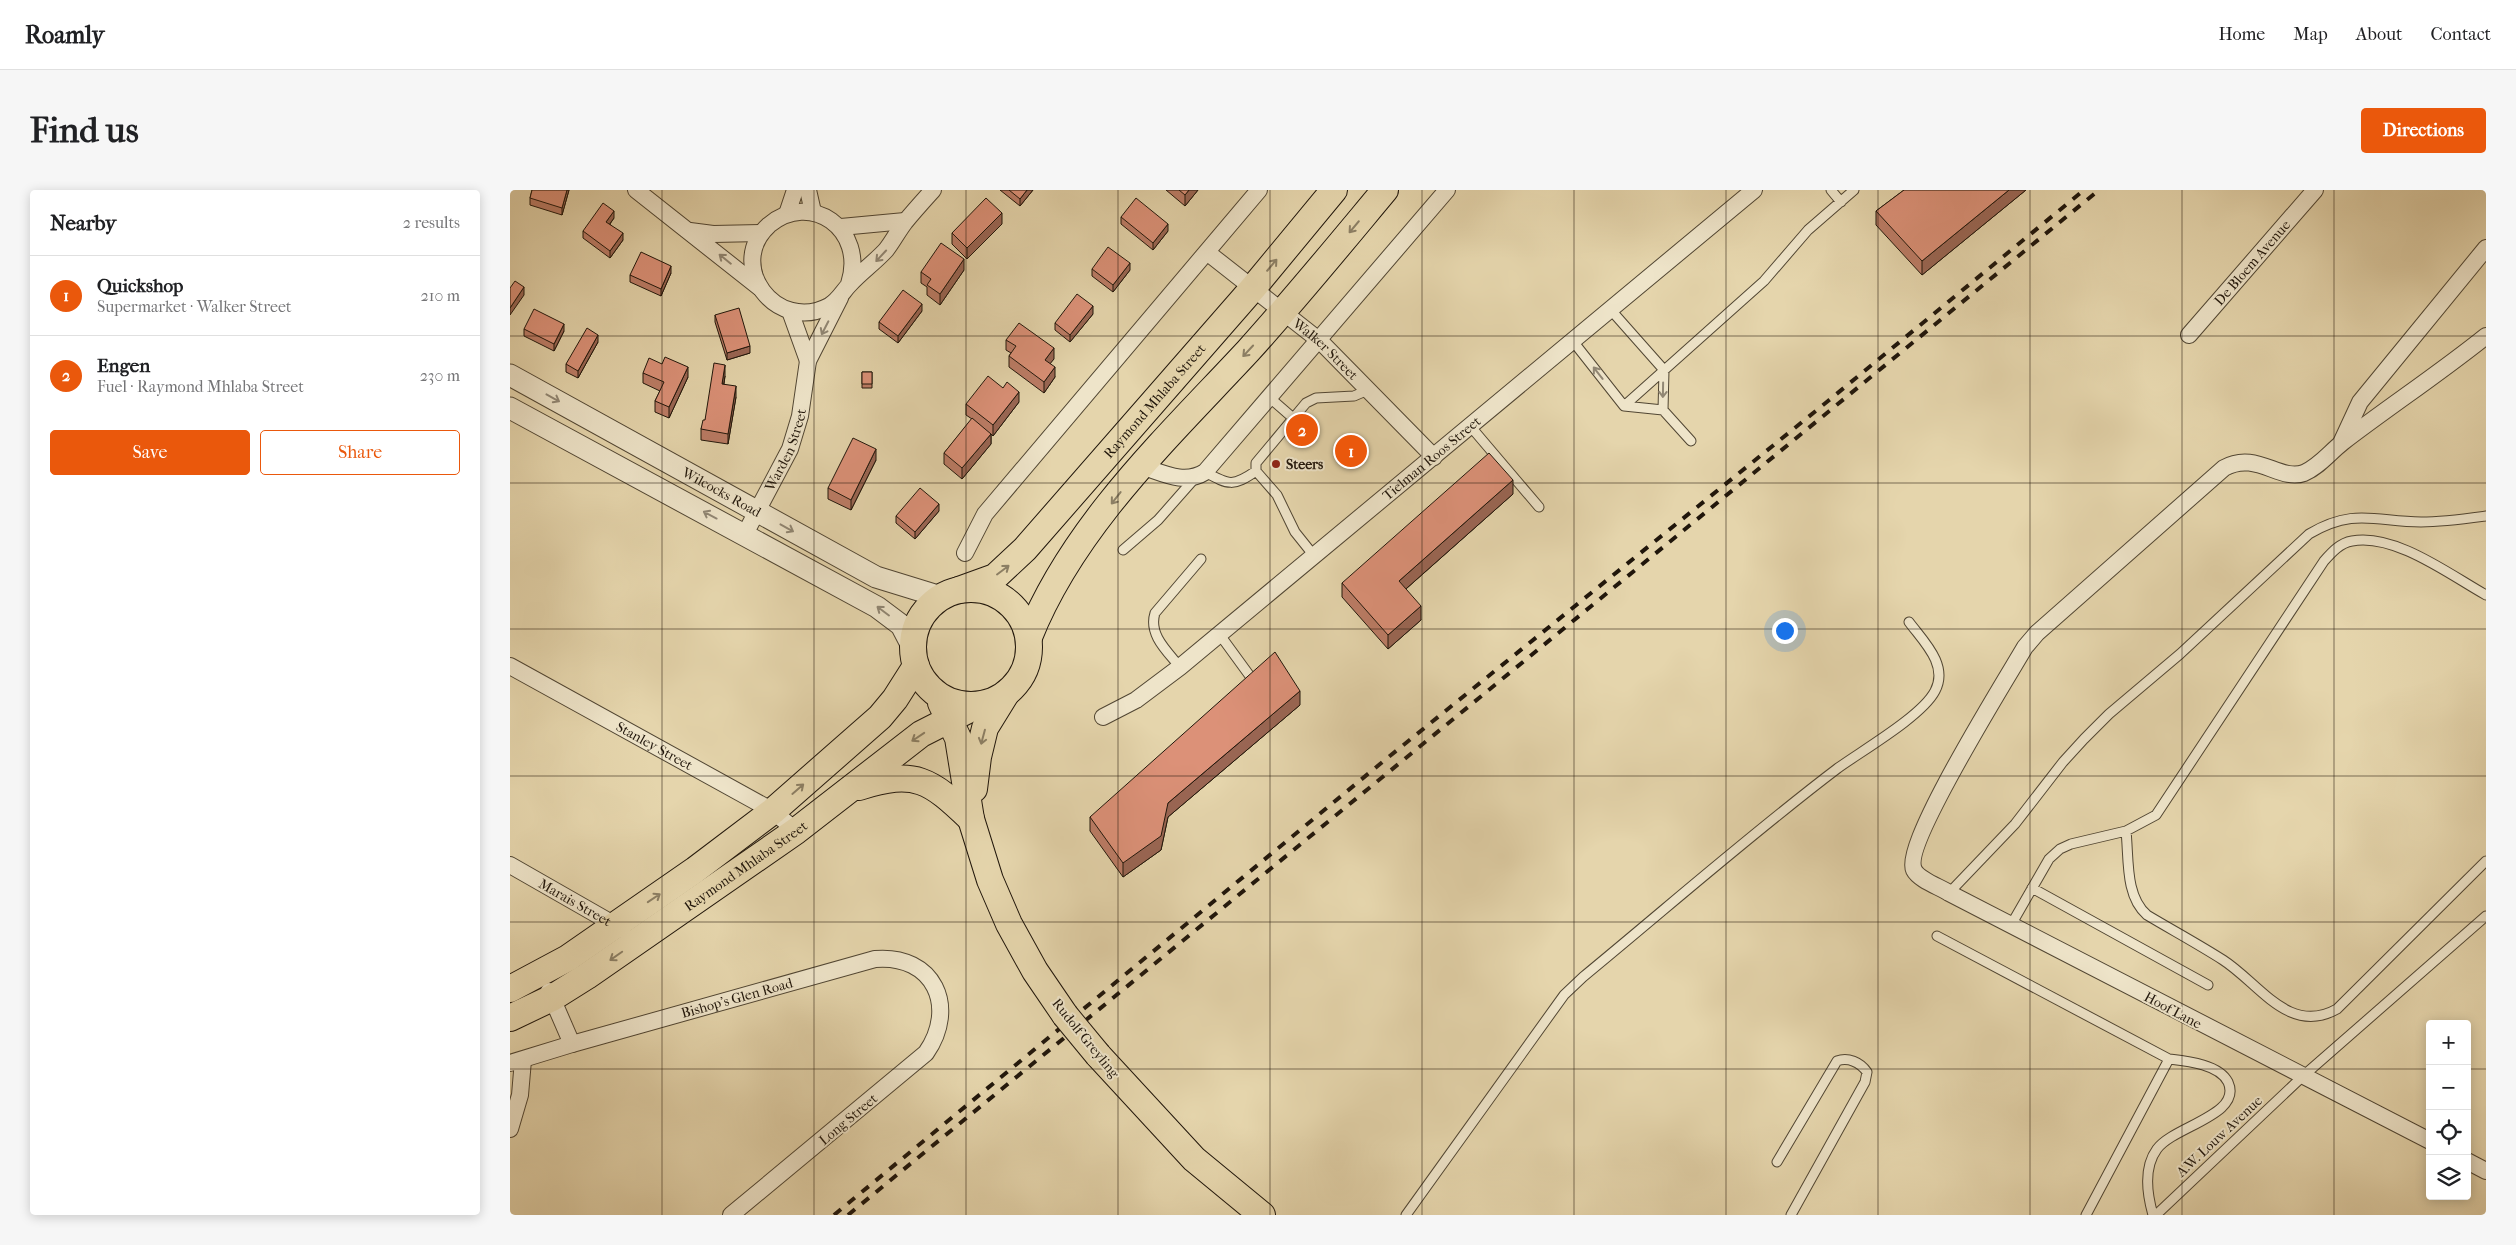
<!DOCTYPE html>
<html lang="en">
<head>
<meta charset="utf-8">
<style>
  :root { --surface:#fff; --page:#f6f6f6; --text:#202124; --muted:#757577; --line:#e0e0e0; --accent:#ea580c }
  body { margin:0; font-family:"IM FELL French Canon",serif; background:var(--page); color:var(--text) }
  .controls { position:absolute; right:15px; bottom:15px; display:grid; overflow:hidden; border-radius:5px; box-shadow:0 2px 12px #0003 }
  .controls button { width:45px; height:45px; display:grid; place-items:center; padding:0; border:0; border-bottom:1px solid var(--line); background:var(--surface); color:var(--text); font:25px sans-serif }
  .you { position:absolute; left:1274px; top:440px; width:18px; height:18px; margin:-12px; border:4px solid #fff; border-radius:50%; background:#1a73e8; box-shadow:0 0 0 8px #1a73e833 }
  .badge { display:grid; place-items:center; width:32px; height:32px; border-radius:50%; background:var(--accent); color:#fff; font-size:16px; font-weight:700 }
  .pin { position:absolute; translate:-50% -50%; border:2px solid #fff; box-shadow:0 1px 5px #0006 }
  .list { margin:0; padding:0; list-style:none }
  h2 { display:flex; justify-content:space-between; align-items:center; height:65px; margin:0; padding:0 20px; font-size:21px }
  h2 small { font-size:16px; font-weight:400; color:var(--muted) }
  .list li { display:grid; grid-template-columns:32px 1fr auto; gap:15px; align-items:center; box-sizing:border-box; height:80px; padding:0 20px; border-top:1px solid var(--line) }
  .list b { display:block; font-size:19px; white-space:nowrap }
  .list p { margin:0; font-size:16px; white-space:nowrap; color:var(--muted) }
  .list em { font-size:16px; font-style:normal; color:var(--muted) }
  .actions { display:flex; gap:10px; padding:15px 20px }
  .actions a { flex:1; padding:11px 0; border:1px solid var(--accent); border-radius:5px; text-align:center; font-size:18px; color:var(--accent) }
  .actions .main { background:var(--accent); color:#fff }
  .icon { flex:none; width:28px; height:28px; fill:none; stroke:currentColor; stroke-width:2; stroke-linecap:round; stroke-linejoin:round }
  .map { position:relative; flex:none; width:1976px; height:1025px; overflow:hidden; border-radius:5px }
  header { display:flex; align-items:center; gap:30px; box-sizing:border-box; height:70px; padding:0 25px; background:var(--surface); border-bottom:1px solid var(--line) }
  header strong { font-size:24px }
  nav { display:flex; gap:28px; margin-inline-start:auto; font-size:18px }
  .intro { display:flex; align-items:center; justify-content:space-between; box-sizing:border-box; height:120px; padding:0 30px }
  h1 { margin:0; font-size:35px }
  .button { padding:12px 22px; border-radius:5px; background:var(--accent); color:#fff; font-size:18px; font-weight:700 }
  main { display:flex; gap:30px; padding:0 30px }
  aside { flex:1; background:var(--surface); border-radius:5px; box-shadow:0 2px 12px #0003 }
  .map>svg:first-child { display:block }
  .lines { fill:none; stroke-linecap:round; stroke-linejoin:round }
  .service-casing { stroke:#514633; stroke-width:11 }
  .minor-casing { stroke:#514633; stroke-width:18 }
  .tertiary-casing { stroke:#514633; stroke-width:23 }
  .primary-casing { stroke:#20160b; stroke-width:28 }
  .service { stroke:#eee4c9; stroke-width:9 }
  .minor { stroke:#eee4c9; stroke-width:16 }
  .tertiary { stroke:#eee4c9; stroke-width:21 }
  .primary { stroke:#e5d5ac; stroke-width:26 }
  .rail { stroke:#20160b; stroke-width:4; stroke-dasharray:9 9; stroke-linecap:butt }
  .primary-bridge-casing { stroke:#20160b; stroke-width:28; stroke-linecap:butt }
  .primary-bridge { stroke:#e5d5ac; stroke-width:26 }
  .wall { fill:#bd7d67; stroke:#20160b }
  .shaded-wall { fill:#9a6654; stroke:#20160b }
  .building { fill:#dc9178; stroke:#20160b }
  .oneway { stroke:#8c7f64 }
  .oneway2 { stroke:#918774 }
  .grid { fill:none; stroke:#20160b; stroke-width:1; stroke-opacity:0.55 }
  .poi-dot { fill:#8f2418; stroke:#eee4c9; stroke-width:2 }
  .labels { text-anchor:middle; stroke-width:4; stroke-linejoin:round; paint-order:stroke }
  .street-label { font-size:14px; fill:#20160b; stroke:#eee4c9 }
  .poi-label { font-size:14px; font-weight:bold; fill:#20160b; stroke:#eee4c9; text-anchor:start }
</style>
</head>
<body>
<header>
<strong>Roamly</strong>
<nav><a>Home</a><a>Map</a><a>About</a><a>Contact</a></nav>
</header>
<div class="intro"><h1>Find us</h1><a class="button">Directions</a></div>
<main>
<aside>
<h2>Nearby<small>2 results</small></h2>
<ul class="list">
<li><span class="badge">1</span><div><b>Quickshop</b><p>Supermarket · Walker Street</p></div><em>210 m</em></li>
<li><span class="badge">2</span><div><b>Engen</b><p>Fuel · Raymond Mhlaba Street</p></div><em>230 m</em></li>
</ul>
<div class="actions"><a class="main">Save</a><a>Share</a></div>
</aside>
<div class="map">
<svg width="1976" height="1025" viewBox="0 0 1976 1025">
  <rect width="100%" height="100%" fill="#e5d5ac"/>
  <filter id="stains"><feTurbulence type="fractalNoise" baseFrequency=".004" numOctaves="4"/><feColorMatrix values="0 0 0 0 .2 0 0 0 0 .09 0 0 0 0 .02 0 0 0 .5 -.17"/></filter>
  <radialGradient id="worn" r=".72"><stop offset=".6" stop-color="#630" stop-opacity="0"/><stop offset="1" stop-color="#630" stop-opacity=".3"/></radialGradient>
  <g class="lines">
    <defs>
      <path id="service" d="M1321 0 1331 12
        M1100 119 1154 180 1153 220
        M1062 150 1114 216 1153 220 1181 251
        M760 208 783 228
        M1114 216 1254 91 1298 40 1344 0
        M961 237 1029 317
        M695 282C719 295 723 297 746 281
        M613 360 648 330 685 288
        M805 367 785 342 767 305 746 281V273L796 213 806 208 844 206 858 200
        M710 445 745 493
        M670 477C658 462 638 445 645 423L691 369
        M1616 641C1619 669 1615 706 1637 725 1662 740 1688 754 1713 770 1749 793 1779 846 1827 819L1976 671
        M1522 698 1698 795
        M1439 703 1505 634 1553 572 1574 549 1599 524 1670 464 1799 344C1843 318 1864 331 1911 332 1933 332 1954 329 1976 326
        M1501 735 1539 669 1550 659 1561 654 1616 641 1646 625 1814 371C1822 362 1830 353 1842 351 1885 343 1940 385 1976 405
        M1427 746 1659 869C1676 871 1709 874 1718 892 1733 925 1664 936 1647 959 1633 978 1637 1004 1643 1025
        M1267 972 1327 871C1338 867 1350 872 1357 882L1355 892 1281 1025
        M896 1025 1054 805 1073 787C1158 717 1241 644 1328 578 1353 560 1412 526 1425 501 1439 475 1413 451 1399 432
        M1576 1025 1659 869
        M1646 1025 1792 887 1976 726"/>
      <g id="minor">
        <path d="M126 0 250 98"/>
        <path d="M298 0 303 22"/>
        <path d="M277 24 285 0"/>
        <path d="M331 37 395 31"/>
        <path d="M180 41 203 44 251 43"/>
        <path id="s1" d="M698 63 810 151 924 267"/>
        <path d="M339 94C357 39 300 0 259 35 215 75 266 144 319 116 329 110 333 101 340 94 351 82 365 72 376 60 383 51 388 41 395 32 404 21 414 10 423 0"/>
        <path d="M280 121 298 171"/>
        <path id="s2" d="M1679 145 1805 0"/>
        <path d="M1831 253 1850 212 1976 58"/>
        <path d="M631 276C653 283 674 295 695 282L937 0"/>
        <path id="s3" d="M235 344 280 259 290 226 298 171 330 108"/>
        <path d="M455 363 475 324 749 0"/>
        <path id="s4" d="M0 476 263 621 286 641"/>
        <path id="s5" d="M593 527 626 510 670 477 1244 0"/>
        <path id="s6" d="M0 675 112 739"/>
        <path d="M39 801 62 854"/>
        <path id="s7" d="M0 873 62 854 365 769C424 764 448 817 416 863L221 1025"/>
        <path d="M0 939 10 905 13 870"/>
        <path d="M1920 951 1439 703C1430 697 1409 690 1404 680 1392 655 1497 488 1515 457L1527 443 1714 278C1746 260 1770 292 1794 283 1810 276 1820 262 1833 252 1880 216 1930 183 1976 146"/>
        <path d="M1957 971 1976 981"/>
      </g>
      <g id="tertiary">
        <path id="s8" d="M0 185 366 387 431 407"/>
        <path d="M0 218 367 417 391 435 403 458"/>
      </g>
      <g id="primary">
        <circle cx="461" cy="457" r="58"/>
        <path id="s9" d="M449 400 485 387 515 359 743 98 824 0"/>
        <path d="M519 447C563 336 658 247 738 161 785 109 830 54 875 0"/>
        <path d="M431 513 448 548 461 629 480 690 499 734 525 781 555 825"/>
        <path d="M349 597C406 579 420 590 461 629"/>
        <path d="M464 599 468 567 475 538 496 504"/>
        <path d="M0 799 58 768 185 680 263 621 370 527 385 509 406 476"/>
        <path id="s10" d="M0 828 42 808 77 786 286 641 411 544 466 516"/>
        <path d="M588 865 684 969 752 1025"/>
      </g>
    </defs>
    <use href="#service" class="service-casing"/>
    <use href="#minor" class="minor-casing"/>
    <use href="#tertiary" class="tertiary-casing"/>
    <use href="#primary" class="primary-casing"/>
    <use href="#service" class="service"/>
    <use href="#minor" class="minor"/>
    <use href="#tertiary" class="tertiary"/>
    <use href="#primary" class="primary"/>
    <path class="rail" d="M324 1025 870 574 1318 211 1574 0
      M338 1025 1589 0"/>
    <defs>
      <path id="primary-bridge" d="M555 825 588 865"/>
    </defs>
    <use href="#primary-bridge" class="primary-bridge-casing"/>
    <use href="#primary-bridge" class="primary-bridge"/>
  </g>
  <path class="wall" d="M22 0H59L52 25 20 15V8Z
    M490 0H523L510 16Z
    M656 0H688L675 16Z
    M1394 0H1516L1412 85 1366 35V21Z
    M611 27 658 41 643 60 611 34Z
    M104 28 100 34 113 50 100 68 73 48V41Z
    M492 34 457 69 442 54V43Z
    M582 79 620 80 603 102 582 86Z
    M454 80 430 115 417 105V97L411 93V82Z
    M161 83 151 106 120 92V85Z
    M412 121 388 153 369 139V132Z
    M583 124 560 152 545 140V133Z
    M205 125 240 163 217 170 205 132Z
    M14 139 54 141 44 161 14 146Z
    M496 150 544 169 540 173 545 187 534 203 499 177V166L501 163 496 160Z
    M88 152 68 188 56 182V174Z
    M352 182H362V198H352Z
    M133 183 178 187 159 228 145 222V211L150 201 133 193Z
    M215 186 214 194 226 207 218 254 191 250V239Z
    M509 212 483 246 481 244V254L452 289 434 274V263L462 229 456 225V214Z
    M366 270 341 320 318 309V298Z
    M1003 304 896 399 911 430 878 459 832 407V393Z
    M429 321 405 349 386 333V326Z
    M790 515 658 627 651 660 613 687 580 641V627Z"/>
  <path class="shaded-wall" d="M57 0H59L52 25V18Z
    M517 0H523L510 16V9Z
    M679 0H688L675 16V5Z
    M1499 0H1516L1412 85V71Z
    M104 21V28L96 39V32Z
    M492 23V34L457 69V58Z
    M658 34V41L643 60V53Z
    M113 43V50L100 68V61Z
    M454 69V80L430 115V104Z
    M620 73V80L603 102V95Z
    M161 76V83L151 106V99Z
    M14 97V105L0 125V118Z
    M412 114V121L388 153V146Z
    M583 116V124L560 152V145Z
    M54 134V141L44 161V154Z
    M88 145V152L68 188V181Z
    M240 156V163L217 170V163Z
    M544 158V169L535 180V170Z
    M215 175V186L212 204V194Z
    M178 177V187L159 228V217Z
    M545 177V187L534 203V192Z
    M226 196V207L218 254V244Z
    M509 202V212L483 246V235Z
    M481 244V254L452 289V278Z
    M366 259V270L341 320V310Z
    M1003 290V304L889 405V391Z
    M429 314V321L405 349V342Z
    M911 416V430L878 459V445Z
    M790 501V515L658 627 651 660 613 687V673L658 613Z"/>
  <path class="building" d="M22 0H57L52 18 20 8Z
    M499 0H517L510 9Z
    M669 0H679L675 5Z
    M1394 0H1499L1412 71 1366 21Z
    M476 8 492 23 457 58 442 43Z
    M626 8 658 34 643 53 611 27Z
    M93 13 104 21 96 32 113 43 100 61 73 41Z
    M431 53 454 69 430 104 417 95 421 89 411 82Z
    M598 57 620 73 603 95 582 79Z
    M131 62 161 76 151 99 120 85Z
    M5 91 14 97 0 118V98Z
    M393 100 412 114 388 146 369 132Z
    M567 104 583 116 560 145 545 133Z
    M229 118 240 156 217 163 205 125Z
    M24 119 54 134 44 154 14 139Z
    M509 133 544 158 535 170 545 177 534 192 499 166 506 156 496 150Z
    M77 138 88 145 68 181 56 174Z
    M155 167 178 177 159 217 145 211 154 192 133 183 139 168 152 174Z
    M204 173 215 175 212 194 226 196 218 244 191 239 193 230H195Z
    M352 182H362V194H352Z
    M478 186 493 198 497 192 509 202 483 235 456 214Z
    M462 228 481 244 452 278 434 263Z
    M343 248 366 259 341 310 318 298Z
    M979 263 1003 290 889 391 911 416 878 445 832 393Z
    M410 298 429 314 405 342 386 326Z
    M765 462 790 501 658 613 651 646 613 673 580 627Z"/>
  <defs><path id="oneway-shaft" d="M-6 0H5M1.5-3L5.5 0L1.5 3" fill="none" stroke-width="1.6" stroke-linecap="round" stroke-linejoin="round" transform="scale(1.25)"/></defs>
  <g class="oneway">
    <use href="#oneway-shaft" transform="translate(844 37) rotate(130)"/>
    <use href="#oneway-shaft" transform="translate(762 75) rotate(-50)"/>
    <use href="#oneway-shaft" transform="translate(738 161) rotate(133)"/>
    <use href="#oneway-shaft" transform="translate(606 308) rotate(128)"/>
    <use href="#oneway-shaft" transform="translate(493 380) rotate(-37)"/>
    <use href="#oneway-shaft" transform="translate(408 547) rotate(146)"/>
    <use href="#oneway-shaft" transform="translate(473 547) rotate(105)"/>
    <use href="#oneway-shaft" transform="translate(288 599) rotate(-41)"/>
    <use href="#oneway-shaft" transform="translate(144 708) rotate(-34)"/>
    <use href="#oneway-shaft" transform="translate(106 766) rotate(145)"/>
  </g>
  <g class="oneway2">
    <use href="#oneway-shaft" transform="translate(371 66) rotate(133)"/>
    <use href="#oneway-shaft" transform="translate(215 69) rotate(-141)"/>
    <use href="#oneway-shaft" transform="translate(315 138) rotate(117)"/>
    <use href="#oneway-shaft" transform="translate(1088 183) rotate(-128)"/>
    <use href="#oneway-shaft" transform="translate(1153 200) rotate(91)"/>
    <use href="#oneway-shaft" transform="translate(43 208) rotate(29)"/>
    <use href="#oneway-shaft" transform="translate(200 325) rotate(-152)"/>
    <use href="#oneway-shaft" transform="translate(277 338) rotate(29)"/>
    <use href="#oneway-shaft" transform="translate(373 421) rotate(-143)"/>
  </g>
  <path class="grid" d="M152 0V1025M304 0V1025M456 0V1025M608 0V1025M760 0V1025M912 0V1025M1064 0V1025M1216 0V1025M1368 0V1025M1520 0V1025M1672 0V1025M1824 0V1025M0 146H1976M0 293H1976M0 439H1976M0 586H1976M0 732H1976M0 879H1920M1957 879H1976"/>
  <circle class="poi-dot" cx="766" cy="274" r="5"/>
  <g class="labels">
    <g class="street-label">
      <text dy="5" stroke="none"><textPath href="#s2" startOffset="96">De Bloem Avenue</textPath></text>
      <text dy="5" stroke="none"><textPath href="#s1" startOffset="152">Walker Street</textPath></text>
      <text dy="5" stroke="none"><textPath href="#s9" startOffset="276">Raymond Mhlaba Street</textPath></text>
      <text dy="5" stroke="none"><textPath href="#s3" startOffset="94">Warden Street</textPath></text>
      <text dy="5" stroke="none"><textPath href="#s5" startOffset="419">Tielman Roos Street</textPath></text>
      <text dy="5" stroke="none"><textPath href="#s8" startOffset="242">Wilcocks Road</textPath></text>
      <text dy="5" stroke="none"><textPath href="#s4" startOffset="165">Stanley Street</textPath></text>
      <text dy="5" stroke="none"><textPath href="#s10" startOffset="281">Raymond Mhlaba Street</textPath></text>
      <text dy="5" stroke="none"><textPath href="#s6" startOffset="75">Marais Street</textPath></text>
      <text dy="5" stroke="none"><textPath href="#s7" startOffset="236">Bishop's Glen Road</textPath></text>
      <text transform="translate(1663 820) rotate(28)" y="5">Hoof Lane</text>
      <text transform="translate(576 848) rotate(51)" y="5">Rudolf Greyling</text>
      <text transform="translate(338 929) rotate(-40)" y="5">Long Street</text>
      <text transform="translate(1709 946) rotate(-43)" y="5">A.W. Louw Avenue</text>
    </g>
    <g class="poi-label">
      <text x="776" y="279">Steers</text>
    </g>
  </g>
  <rect width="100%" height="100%" filter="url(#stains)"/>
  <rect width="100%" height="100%" fill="url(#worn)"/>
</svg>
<div class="controls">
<button>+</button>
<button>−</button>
<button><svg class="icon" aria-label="locate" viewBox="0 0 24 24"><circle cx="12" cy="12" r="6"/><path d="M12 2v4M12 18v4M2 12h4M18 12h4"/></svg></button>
<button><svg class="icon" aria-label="layers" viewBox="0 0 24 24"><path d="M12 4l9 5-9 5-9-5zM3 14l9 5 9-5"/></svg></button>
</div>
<div class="you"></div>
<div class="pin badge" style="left:841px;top:261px">1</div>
<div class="pin badge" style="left:792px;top:240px">2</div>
</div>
</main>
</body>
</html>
